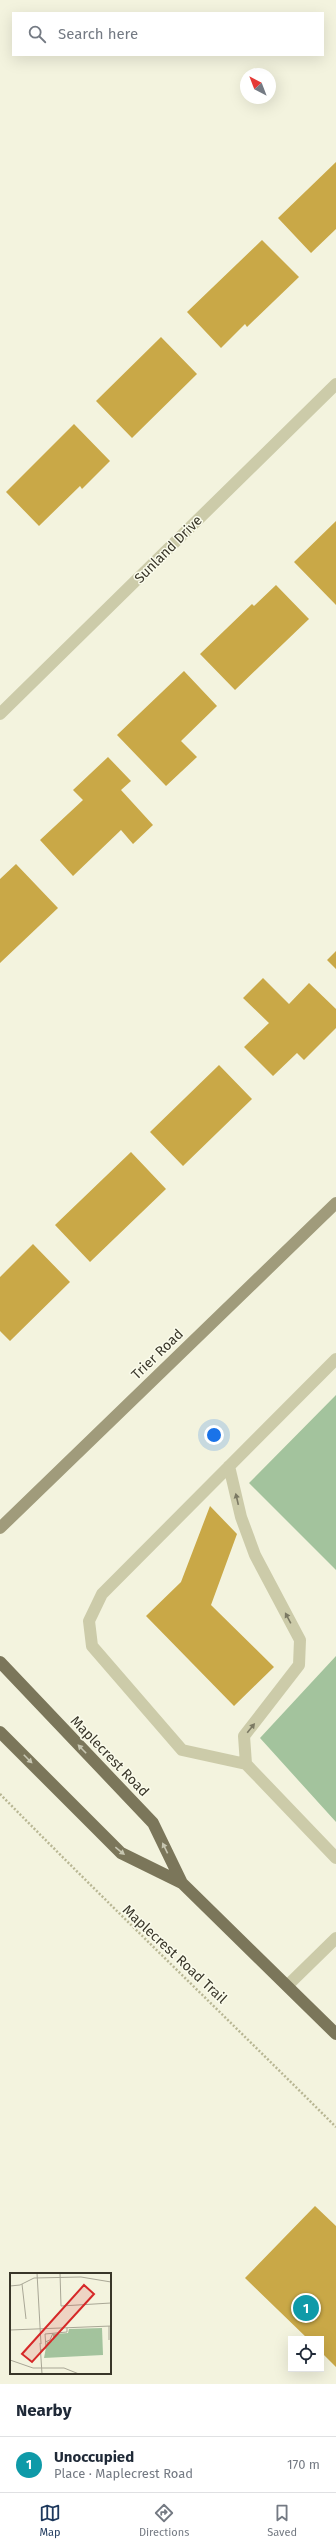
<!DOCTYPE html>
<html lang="en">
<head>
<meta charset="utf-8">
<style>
  :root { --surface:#fff; --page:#f2f2f3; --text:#1f2937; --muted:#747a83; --line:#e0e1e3; --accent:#1d385c }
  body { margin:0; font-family:"Fira Sans",sans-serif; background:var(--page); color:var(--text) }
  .controls { position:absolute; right:12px; bottom:12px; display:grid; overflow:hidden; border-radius:0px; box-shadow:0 4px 16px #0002 }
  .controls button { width:36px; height:36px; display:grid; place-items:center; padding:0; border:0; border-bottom:1px solid var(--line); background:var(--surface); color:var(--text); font:20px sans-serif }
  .compass { position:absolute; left:240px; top:68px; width:36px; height:36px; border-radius:50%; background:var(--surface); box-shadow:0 4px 16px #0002; rotate:318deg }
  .you { position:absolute; left:214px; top:1435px; width:14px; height:14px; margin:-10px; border:3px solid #fff; border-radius:50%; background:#1a73e8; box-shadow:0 0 0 6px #1a73e833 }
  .badge { display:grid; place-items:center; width:26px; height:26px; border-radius:50%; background:var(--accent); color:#fff; font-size:13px; font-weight:700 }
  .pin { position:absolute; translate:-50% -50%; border:2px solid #fff; box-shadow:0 1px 4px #0006 }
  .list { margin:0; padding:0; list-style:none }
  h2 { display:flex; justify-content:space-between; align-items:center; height:52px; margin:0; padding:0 16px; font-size:17px }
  h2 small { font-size:13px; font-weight:400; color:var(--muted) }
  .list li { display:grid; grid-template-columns:26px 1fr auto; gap:12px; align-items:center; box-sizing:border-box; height:56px; padding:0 16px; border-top:1px solid var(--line) }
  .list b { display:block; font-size:15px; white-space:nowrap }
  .list p { margin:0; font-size:13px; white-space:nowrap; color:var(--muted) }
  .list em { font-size:13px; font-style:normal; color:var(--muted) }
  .icon { flex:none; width:22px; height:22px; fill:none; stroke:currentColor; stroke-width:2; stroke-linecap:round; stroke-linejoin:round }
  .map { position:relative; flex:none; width:336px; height:2384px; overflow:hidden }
  .search { position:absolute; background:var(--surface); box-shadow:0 4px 16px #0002; left:12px; right:12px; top:12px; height:44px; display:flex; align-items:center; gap:10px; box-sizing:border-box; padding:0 14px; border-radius:0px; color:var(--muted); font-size:15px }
  .sheet { height:108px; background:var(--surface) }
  nav { display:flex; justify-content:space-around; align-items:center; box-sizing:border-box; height:56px; border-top:1px solid var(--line); background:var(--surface); font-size:11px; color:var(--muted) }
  nav a { display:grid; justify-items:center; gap:2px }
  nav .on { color:var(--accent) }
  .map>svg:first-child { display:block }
  .pitch { fill:#a3c39d }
  .building { fill:#c9a847 }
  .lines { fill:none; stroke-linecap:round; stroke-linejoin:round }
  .path { stroke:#b8b693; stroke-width:2.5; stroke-dasharray:2 2; stroke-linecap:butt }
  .lane { stroke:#cccba9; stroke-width:12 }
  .street { stroke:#cccba9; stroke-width:12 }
  .secondary { stroke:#a09b7b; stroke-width:12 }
  .primary { stroke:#7b765a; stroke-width:12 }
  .oneway { fill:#7b7963 }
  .oneway2 { fill:#c7c6b1 }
  .labels { text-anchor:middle; stroke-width:3; stroke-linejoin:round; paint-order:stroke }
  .street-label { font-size:14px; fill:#393629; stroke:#fafbeb }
  .inset-road { fill:none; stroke:#a9a796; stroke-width:1 }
  .view { fill:#d62828; fill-opacity:0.15; stroke:#d62828; stroke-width:2 }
  .inset-edge { fill:none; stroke:#393629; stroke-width:2 }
</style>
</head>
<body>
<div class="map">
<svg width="336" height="2384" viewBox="0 0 336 2384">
  <rect width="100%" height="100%" fill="#f3f3de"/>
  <path class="pitch" d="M336 1395V1570L249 1483Z
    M336 1656V1822L260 1738Z"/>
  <path class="building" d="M336 162V229L311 253 278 218Z
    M262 240 299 277 247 327 245 324 221 348 187 312Z
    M161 337 197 374 132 438 96 401Z
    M74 424 110 461 82 489 80 486 39 526 6 492Z
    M336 521V605L294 562Z
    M276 585 309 619 235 690 200 654 252 604 254 606Z
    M184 671 217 706 181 741 197 757 166 786 117 735Z
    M108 757 131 781 121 790 153 825 133 844 121 830 73 876 40 840 83 800 73 790Z
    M16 864 58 908 0 963V879Z
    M336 951V969L327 960Z
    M263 978 289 1004 309 983 336 1009V1028L304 1060 297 1053 273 1076 244 1047 269 1023 243 998Z
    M219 1065 252 1099 183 1166 150 1132Z
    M131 1152 166 1189 90 1262 55 1225Z
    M33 1244 70 1282 10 1341 0 1331V1277Z
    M210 1506 237 1534 211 1605 274 1667 234 1706 146 1616 181 1582Z
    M315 2206 336 2226V2367L321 2352V2339H308L245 2278Z"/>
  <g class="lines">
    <path class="path" d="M0 1794C111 1907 225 2016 336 2127"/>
    <path class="lane" d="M336 1359 102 1594 89 1621 92 1646 182 1750 246 1764 336 1858
      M229 1466 241 1517 255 1555 300 1640 299 1665 244 1736 246 1764
      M288 1985 336 1938"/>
    <path class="street" d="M0 714 336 384"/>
    <path class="secondary" d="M0 1528 336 1203"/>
    <path class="primary" d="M0 1662 153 1823 182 1883
      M0 1732 121 1853 182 1883 336 2034"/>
  </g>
  <defs><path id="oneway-solid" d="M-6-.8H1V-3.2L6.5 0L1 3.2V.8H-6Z"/></defs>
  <g class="oneway">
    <use href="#oneway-solid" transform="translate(237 1499) rotate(-103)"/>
    <use href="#oneway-solid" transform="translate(288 1618) rotate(-118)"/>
    <use href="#oneway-solid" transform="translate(251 1728) rotate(-51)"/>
  </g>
  <g class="oneway2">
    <use href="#oneway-solid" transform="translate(82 1749) rotate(-134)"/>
    <use href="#oneway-solid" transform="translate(28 1759) rotate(45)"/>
    <use href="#oneway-solid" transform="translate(165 1848) rotate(-116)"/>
    <use href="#oneway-solid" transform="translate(120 1851) rotate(39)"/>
  </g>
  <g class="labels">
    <g class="street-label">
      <text transform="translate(168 549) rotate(-45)" y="5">Sunland Drive</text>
      <text transform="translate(157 1354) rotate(-44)" y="5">Trier Road</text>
      <text transform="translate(110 1756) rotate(46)" y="5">Maplecrest Road</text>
      <text transform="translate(175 1954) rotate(43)" y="5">Maplecrest Road Trail</text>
    </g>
  </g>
  <g transform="translate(10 2273)">
    <rect width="101" height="101" fill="#f3f3de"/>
    <path d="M92 55 93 82 34 85 37 69 43 68V61L58 60 59 56Z" fill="#a3c39d"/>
    <path class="inset-road" d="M27 0 31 71M50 0 51 33 101 30M12 11 16 46M0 13 10 12 24 5 71 4 101 9M99 53V67M0 57 101 53M35 69 40 67 43 60M30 70 32 101M31 77 36 75 35 61 57 59V55M0 87 23 95H54L69 101"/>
    <path class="view" d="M74 12 84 21 22 89 12 81Z"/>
    <rect width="101" height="101" class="inset-edge"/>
  </g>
</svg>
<div class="controls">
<button><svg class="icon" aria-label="locate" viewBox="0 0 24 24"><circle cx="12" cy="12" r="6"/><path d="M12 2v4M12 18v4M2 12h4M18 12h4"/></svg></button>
</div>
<svg class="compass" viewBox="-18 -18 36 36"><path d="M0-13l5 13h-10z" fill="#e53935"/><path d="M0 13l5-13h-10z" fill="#747a83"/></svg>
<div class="you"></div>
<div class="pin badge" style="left:306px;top:2308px;background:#0f9aa8">1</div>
<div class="search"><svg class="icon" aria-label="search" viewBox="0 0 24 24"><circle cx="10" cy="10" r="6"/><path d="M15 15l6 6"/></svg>Search here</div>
</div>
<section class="sheet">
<h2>Nearby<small></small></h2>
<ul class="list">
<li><span class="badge" style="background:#0f9aa8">1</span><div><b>Unoccupied</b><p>Place · Maplecrest Road</p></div><em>170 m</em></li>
</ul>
</section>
<nav>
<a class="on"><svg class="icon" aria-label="map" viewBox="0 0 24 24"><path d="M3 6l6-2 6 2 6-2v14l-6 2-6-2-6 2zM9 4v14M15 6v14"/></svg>Map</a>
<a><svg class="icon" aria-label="directions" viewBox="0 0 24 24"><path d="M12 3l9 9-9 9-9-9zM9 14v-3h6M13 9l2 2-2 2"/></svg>Directions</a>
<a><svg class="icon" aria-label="saved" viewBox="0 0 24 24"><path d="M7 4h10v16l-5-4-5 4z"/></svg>Saved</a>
</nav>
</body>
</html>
